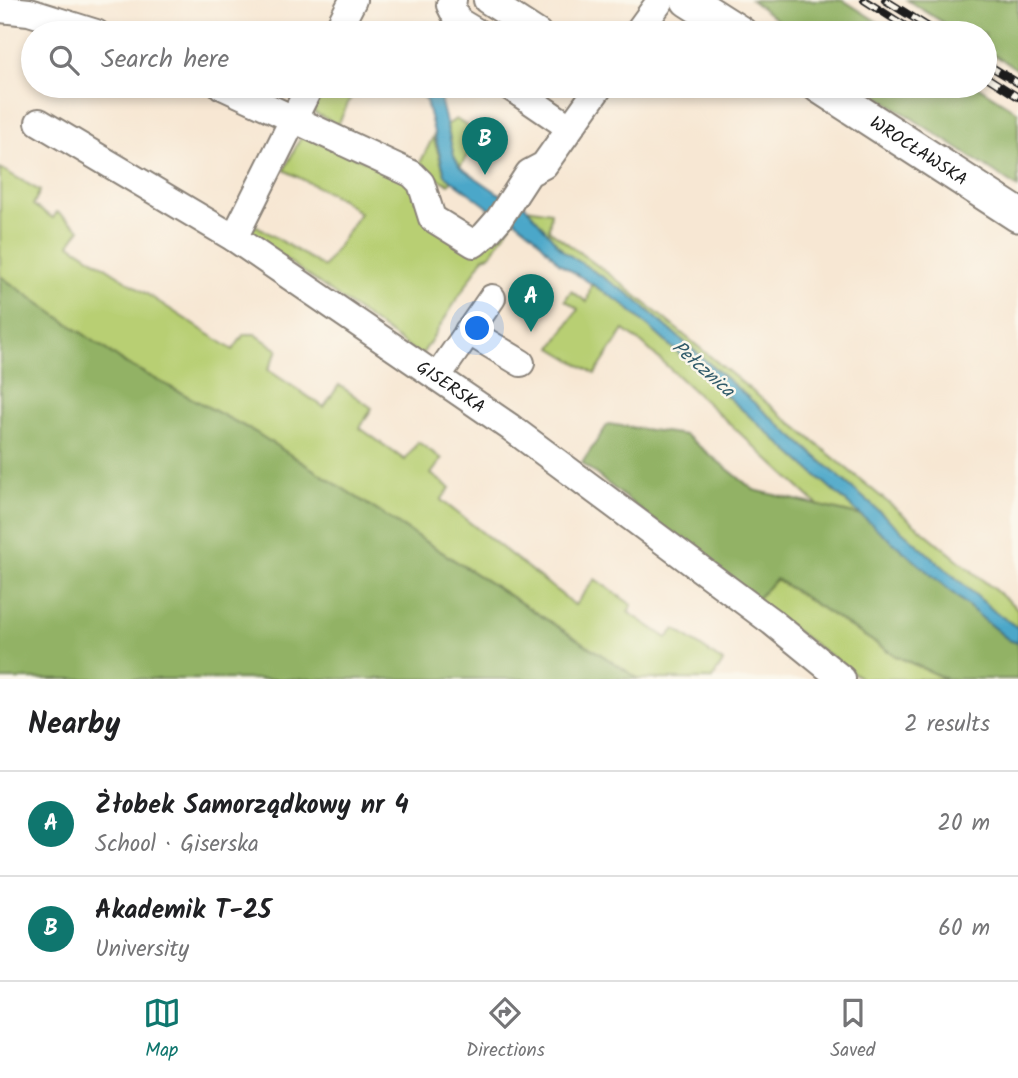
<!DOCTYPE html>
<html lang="en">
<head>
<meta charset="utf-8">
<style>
  :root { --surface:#fff; --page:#f2f2f2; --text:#202124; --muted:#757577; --line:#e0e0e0; --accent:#0f766e }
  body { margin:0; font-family:Kalam,sans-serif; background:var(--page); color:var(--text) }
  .you { position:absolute; left:478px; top:329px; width:24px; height:24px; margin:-18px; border:5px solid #fff; border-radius:50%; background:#1a73e8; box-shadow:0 0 0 10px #1a73e833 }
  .badge { display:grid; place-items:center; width:46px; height:46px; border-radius:50%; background:var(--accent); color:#fff; font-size:23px; font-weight:700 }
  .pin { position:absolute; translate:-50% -58px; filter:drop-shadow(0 2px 4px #0008) }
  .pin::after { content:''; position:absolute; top:37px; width:24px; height:21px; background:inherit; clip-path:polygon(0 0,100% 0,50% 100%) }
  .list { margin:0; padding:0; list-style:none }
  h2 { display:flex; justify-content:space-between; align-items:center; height:91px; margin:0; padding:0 28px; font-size:30px }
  h2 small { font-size:23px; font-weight:400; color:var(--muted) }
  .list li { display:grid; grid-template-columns:46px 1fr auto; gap:21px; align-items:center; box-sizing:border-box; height:105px; padding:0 28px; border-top:2px solid var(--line) }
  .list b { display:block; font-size:26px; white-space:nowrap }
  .list p { margin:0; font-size:23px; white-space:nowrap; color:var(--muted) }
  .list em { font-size:23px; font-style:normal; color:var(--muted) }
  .icon { flex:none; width:38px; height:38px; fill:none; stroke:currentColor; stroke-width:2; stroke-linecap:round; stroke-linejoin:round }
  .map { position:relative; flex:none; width:1018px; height:679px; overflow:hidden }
  .search { position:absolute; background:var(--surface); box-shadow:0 4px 10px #0003; left:21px; right:21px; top:21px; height:77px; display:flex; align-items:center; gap:18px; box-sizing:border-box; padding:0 24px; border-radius:38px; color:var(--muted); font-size:26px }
  .sheet { height:301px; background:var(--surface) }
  nav { display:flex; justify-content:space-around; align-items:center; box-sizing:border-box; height:98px; border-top:2px solid var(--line); background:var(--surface); font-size:19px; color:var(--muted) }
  nav a { display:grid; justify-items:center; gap:4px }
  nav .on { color:var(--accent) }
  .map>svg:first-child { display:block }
  .green { fill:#b8cf73; stroke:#6a7648; stroke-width:2 }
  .forest { fill:#92b265; stroke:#576740; stroke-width:2 }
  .water { fill:#4ba7c9; stroke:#346272; stroke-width:2 }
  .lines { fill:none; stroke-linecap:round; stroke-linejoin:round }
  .minor-casing { stroke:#8a8278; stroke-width:30 }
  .major-casing { stroke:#8a8278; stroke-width:37 }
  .minor { stroke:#fff; stroke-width:26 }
  .major { stroke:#fff; stroke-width:33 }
  .rail-casing { stroke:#1c1c1c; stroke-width:8 }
  .rail { stroke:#fbf7ec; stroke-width:5; stroke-dasharray:16; stroke-linecap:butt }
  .labels { text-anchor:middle; stroke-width:5; stroke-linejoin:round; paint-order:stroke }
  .street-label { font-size:18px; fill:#1c1c1c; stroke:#fbf7ec }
  .water-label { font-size:19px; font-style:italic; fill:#315b6a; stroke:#fbf7ec }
</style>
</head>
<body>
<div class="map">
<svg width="1018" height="679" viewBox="0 0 1018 679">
  <rect width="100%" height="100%" fill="#fbf7ec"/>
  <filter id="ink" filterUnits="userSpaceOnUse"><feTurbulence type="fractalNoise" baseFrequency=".0143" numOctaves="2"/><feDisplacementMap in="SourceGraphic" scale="14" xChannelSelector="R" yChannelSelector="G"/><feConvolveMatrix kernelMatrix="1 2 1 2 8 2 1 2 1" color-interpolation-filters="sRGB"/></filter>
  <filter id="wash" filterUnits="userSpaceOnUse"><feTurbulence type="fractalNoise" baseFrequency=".00686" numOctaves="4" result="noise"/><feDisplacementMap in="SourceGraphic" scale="28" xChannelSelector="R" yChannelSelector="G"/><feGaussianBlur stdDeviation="1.57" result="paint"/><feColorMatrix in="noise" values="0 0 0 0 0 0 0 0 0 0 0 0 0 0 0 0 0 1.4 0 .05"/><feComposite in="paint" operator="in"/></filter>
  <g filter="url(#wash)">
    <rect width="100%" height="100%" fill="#f7e7d3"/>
    <path class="green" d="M325 86H356L338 125 313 112Z
      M456 119 480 134 460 167 454 156 447 125Z
      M302 135 410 179 464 247 514 219 491 255 484 257 421 356 250 234 255 225 324 267 360 213 341 199 284 170Z
      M433 137 445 175 452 179 449 184 417 169Z
      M0 168 40 191 33 205 53 218 57 212 80 229 70 244 233 350 244 334H255L278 350 268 370 324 407 339 385 372 408 360 428 405 460 418 442 442 459 431 474 450 488 441 500 575 605 595 579 632 605 628 612 667 638 675 629 723 662 712 679H639L255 432 125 363 0 276Z
      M527 208 551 212 549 230 617 280 1018 609V628L995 612 630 295 563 251Z
      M591 284 623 304 862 516 819 506 643 344 624 330 595 374 552 348 578 309 565 300 571 291 587 302Z
      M775 579 896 656 946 679H862L755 601Z"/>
    <path class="forest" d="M751 0H843L895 33H794Z
      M907 0H1018V70L985 49V33H960Z
      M863 86H977L1018 112V188Z
      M0 276 125 363 255 432 639 679H0Z
      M608 424 685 435 754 490 862 516 988 623 1009 640 1018 643V679H946L896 656 776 579 755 601 582 463Z"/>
    <path class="water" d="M415 86H435L438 90 454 156 460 167 498 193 524 204 563 251 630 295 995 612 1018 628V643L1009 640 988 623 862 516 623 304 559 263 533 234 514 219 489 208 445 175 426 101Z"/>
  </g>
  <g filter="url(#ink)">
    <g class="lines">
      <defs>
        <g id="minor">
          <path d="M453 0 450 5 458 21 478 33"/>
          <path d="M487 0 538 33"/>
          <path d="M0 9 29 12 96 33"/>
          <path d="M336 33 353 0"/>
          <path d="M637 33 661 0"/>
          <path d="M222 86 412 174 421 183 432 218 474 244 485 235 499 219 529 173 544 165 600 86"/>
          <path d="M509 86 569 127"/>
          <path id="s1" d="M39 122 234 238 510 427 772 622 842 679"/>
          <path d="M234 238 310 86"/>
          <path d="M468 331 521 363"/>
          <path d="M437 377 492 298"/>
        </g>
        <g id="major">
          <path d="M688 0 740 33"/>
          <path id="s2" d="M819 86 1018 215"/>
        </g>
      </defs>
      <use href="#minor" class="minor-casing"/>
      <use href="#major" class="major-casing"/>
      <use href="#minor" class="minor"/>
      <use href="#major" class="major"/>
      <defs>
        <path id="rail" d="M864 0 916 33
          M885 0 938 33
          M985 63 1018 83
          M985 76 1018 97"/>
      </defs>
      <use href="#rail" class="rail-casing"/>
      <use href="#rail" class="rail"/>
    </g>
  </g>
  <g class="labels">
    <g class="street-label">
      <text dy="6" stroke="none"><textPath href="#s2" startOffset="119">WROCŁAWSKA</textPath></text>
      <text dy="6" stroke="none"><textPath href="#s1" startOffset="490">GISERSKA</textPath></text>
    </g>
    <g class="water-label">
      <text transform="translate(704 368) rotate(41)" y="7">Pełcznica</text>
    </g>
  </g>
</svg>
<div class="you"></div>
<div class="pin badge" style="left:531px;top:332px">A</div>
<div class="pin badge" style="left:485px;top:175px">B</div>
<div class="search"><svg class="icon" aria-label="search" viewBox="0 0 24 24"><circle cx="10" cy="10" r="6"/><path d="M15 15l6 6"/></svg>Search here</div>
</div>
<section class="sheet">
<h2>Nearby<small>2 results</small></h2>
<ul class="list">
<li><span class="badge">A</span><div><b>Żłobek Samorządkowy nr 4</b><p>School · Giserska</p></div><em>20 m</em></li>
<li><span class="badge">B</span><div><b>Akademik T-25</b><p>University</p></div><em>60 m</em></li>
</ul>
</section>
<nav>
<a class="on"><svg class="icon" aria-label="map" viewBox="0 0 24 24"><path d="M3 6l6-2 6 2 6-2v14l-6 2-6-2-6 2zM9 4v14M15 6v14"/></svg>Map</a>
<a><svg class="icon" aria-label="directions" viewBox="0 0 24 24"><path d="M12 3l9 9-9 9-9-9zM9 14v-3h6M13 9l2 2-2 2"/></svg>Directions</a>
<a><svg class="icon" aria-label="saved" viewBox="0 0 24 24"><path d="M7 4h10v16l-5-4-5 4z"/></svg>Saved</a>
</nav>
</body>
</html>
